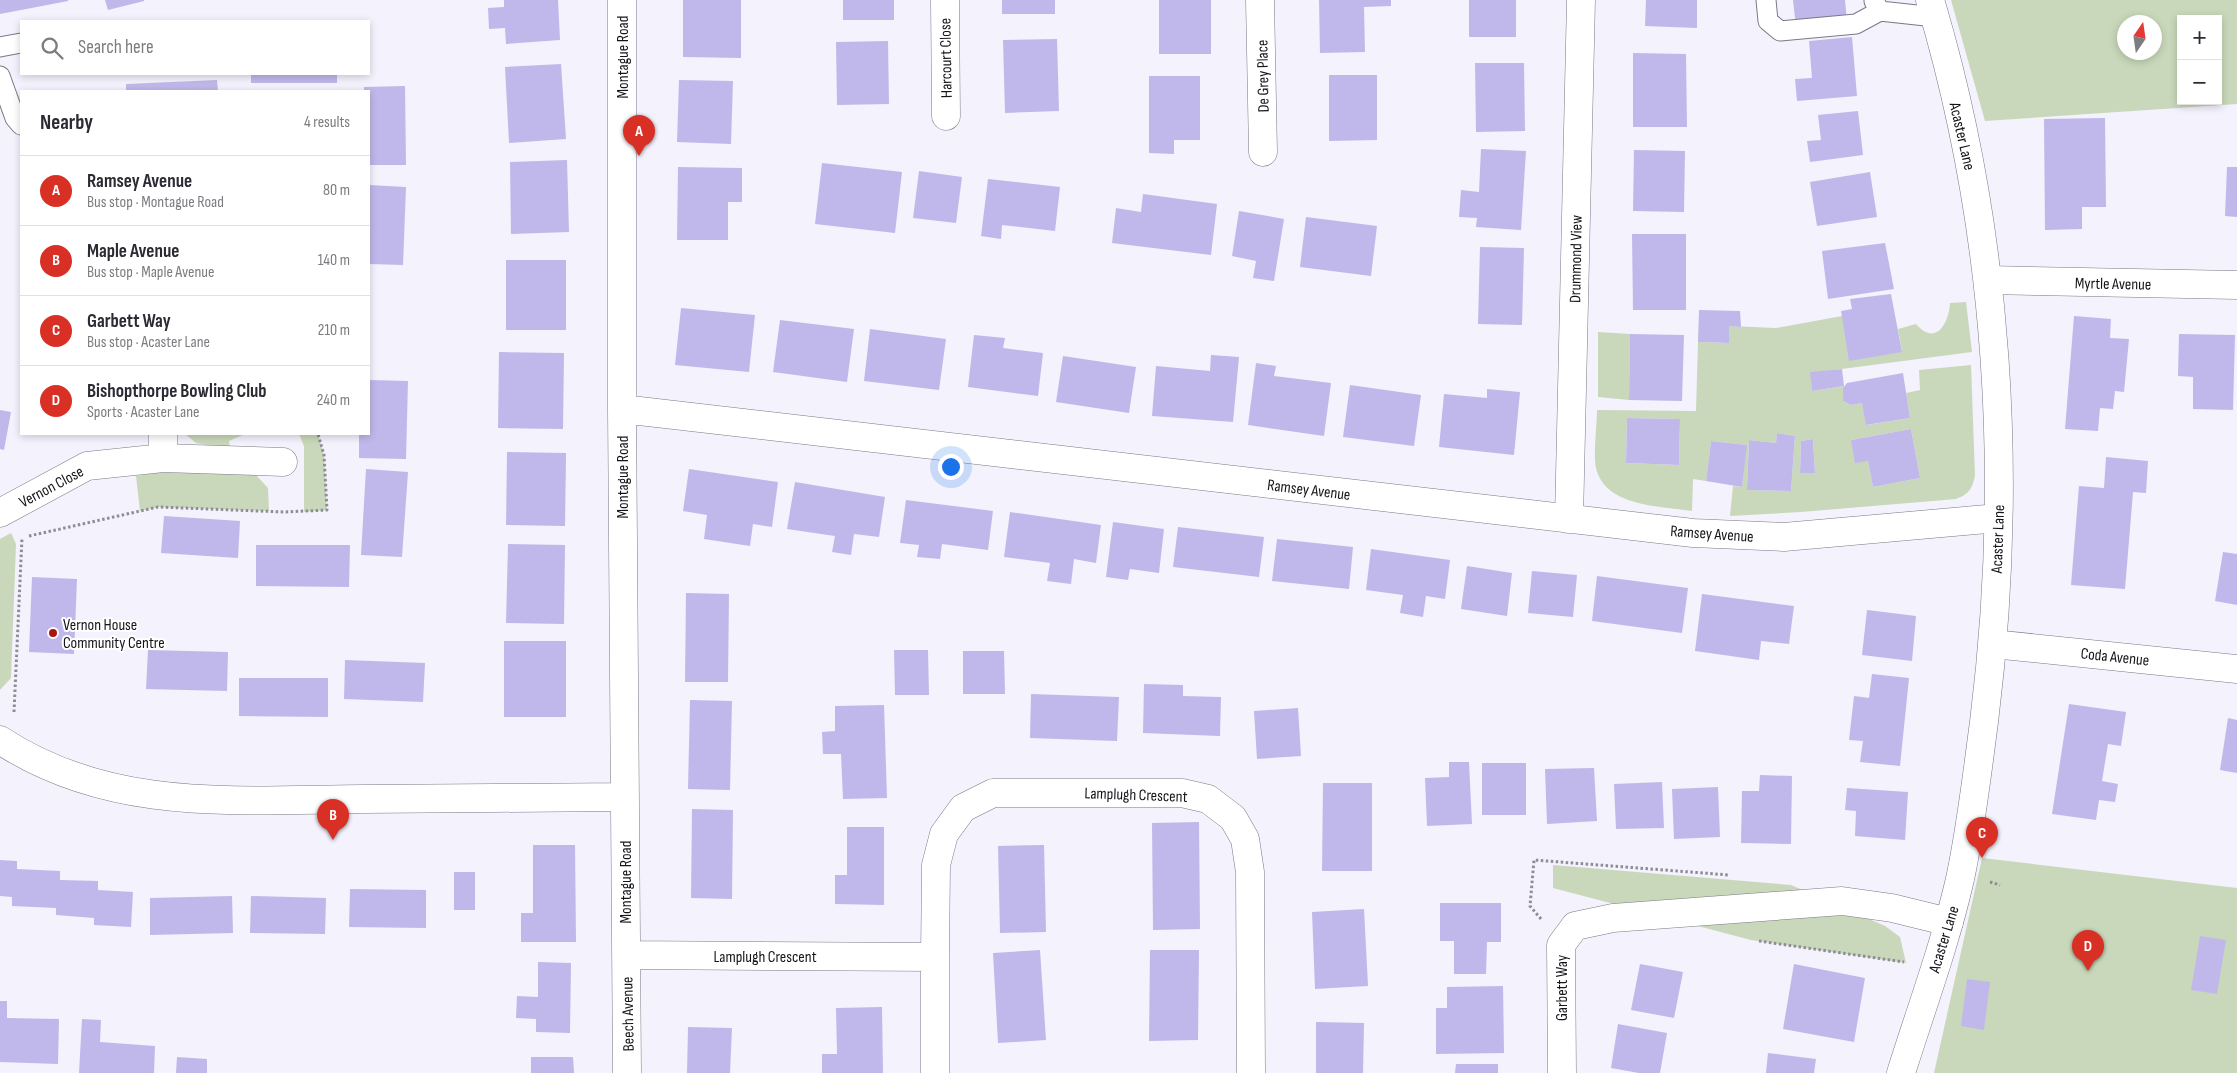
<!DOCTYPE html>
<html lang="en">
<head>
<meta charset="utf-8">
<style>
  :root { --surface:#fff; --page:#f2f2f3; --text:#2b2b33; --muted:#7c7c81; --line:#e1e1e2; --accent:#d93025 }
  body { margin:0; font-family:"Sofia Sans Condensed",sans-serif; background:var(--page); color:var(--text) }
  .controls { position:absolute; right:15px; top:15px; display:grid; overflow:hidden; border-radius:0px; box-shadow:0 2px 8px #0003 }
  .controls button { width:45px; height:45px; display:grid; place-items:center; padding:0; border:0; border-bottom:1px solid var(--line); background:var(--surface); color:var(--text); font:25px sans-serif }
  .compass { position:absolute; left:2117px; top:15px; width:45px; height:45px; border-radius:50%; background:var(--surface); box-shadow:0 2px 8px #0003; rotate:13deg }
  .you { position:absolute; left:950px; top:466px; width:18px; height:18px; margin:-12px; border:4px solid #fff; border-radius:50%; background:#1a73e8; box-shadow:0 0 0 8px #1a73e833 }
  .badge { display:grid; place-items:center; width:32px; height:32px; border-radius:50%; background:var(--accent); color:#fff; font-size:16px; font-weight:700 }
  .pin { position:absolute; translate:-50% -41px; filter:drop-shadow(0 1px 2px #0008) }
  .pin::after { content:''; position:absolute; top:26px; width:18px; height:15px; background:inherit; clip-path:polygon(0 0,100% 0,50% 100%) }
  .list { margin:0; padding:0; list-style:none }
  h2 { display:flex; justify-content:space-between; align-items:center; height:65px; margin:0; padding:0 20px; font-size:21px }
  h2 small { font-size:16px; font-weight:400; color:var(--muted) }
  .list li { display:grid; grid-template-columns:32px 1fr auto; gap:15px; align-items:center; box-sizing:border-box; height:70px; padding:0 20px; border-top:1px solid var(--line) }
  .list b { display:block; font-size:19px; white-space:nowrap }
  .list p { margin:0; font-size:16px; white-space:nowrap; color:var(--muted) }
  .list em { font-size:16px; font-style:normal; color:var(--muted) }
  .icon { flex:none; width:28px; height:28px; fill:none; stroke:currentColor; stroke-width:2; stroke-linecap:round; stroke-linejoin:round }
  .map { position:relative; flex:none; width:2237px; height:1073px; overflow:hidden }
  .search { position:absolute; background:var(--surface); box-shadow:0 2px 8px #0003; left:20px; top:20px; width:350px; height:55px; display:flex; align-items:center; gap:12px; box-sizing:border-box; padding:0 18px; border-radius:0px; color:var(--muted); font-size:19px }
  .panel { position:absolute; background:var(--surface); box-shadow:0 2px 8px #0003; left:20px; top:90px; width:350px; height:345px; border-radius:0px }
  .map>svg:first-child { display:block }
  .green { fill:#c9d8ba; fill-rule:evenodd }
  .building { fill:#c0b8ea }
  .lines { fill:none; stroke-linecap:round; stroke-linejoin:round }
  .service-casing { stroke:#7a7985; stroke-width:21 }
  .minor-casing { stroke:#7a7985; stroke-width:29 }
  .tertiary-casing { stroke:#7a7985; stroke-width:29 }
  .path { stroke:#8e8d96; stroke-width:3; stroke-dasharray:2.5 2.5; stroke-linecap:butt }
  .service { stroke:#fff; stroke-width:19 }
  .minor { stroke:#fff; stroke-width:28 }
  .tertiary { stroke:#fff; stroke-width:28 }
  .poi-dot { fill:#a91612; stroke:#fff; stroke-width:2 }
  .labels { text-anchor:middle; stroke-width:4; stroke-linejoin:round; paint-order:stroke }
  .street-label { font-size:16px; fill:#141318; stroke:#fff }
  .poi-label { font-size:16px; fill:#141318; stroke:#fff; text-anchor:start }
</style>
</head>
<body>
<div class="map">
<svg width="2237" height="1073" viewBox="0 0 2237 1073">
  <rect width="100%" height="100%" fill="#f3f2fd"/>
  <path class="green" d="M1951 0H2237V104L1985 121ZM2181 19H2218V101H2181ZM2124 22H2154V52H2124Z
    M1966 302 1972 352 1811 373 1812 391 1844 386 1843 401 1851 405 1862 403 1867 425 1910 418 1906 393 1920 390 1919 370 1971 365 1975 476C1972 489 1969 494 1956 499L1801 512 1730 516 1733 486 1742 487 1746 445 1711 441 1706 481 1693 479 1692 511C1661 506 1605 507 1596 468 1593 455 1597 425 1597 410L1696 411 1698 342 1729 343V326L1776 328 1842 316 1902 351 1898 329 1916 324C1936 347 1949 323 1950 303ZM1627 418 1680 419 1679 465 1626 463ZM1911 429 1920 478 1873 487 1868 461 1851 440ZM1777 433 1795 436 1791 491 1747 490 1749 440 1776 443ZM1813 439 1815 472H1800L1801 441Z
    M1598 332 1630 334 1629 400 1598 397Z
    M185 434H245L229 441 230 449 196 443Z
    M299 434H318L324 455 327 510 304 512V446Z
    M169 470 255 474 268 488 269 511 158 507 140 511 136 476Z
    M11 533 16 544 11 678 0 690V539Z
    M1982 858 2237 888V1073H1934Z
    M1553 865 1791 885 1885 926 1900 937 1906 963 1751 940 1553 888Z"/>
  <path class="building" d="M0 0H68V1L0 14Z
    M105 0H144V1L108 10Z
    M504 0H558L560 40 506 44 505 28 489 29 488 8 504 7Z
    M683 0H741V58L683 57Z
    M843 0H894V20H843Z
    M1002 0H1055V14H1002Z
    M1159 0H1211V54H1159Z
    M1319 0H1391V6L1364 7 1365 52 1320 53Z
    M1469 0H1516V37H1469Z
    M1646 0H1697V28L1645 26Z
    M1793 0H1845L1847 22 1796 27Z
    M1852 37 1857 96 1797 101 1795 79 1812 78 1809 41Z
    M1057 39 1059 111 1005 113 1003 40Z
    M888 41 889 104 837 105 836 42Z
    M1633 53 1686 54 1687 127H1633Z
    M1475 63H1524L1525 131 1476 132Z
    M561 64 566 139 509 143 505 67Z
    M251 74H337V83H251Z
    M1329 75H1377V140L1329 141Z
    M1149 76H1200V140H1174V154L1149 153Z
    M217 80 218 91H126V84Z
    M679 80 733 81 731 144 677 142Z
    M405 86 406 165H369V91H364V87Z
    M1858 111 1863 155 1810 162 1807 141 1821 140 1818 115Z
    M2105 118 2106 207H2082V229L2045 230 2044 119Z
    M1481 149 1526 151 1521 230 1476 227 1477 218 1459 217 1461 190 1479 192Z
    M1634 150 1685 151 1684 212 1633 211Z
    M567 160 569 232 511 234 510 162Z
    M822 163 902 172 895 233 815 224Z
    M678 167 742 168V202H728V240H677Z
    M2227 167H2237V217L2225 216Z
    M919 171 962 177 956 223 913 218Z
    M1870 172 1877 217 1817 226 1810 182Z
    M988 179 1060 187 1055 231 1002 225 1001 239 981 236Z
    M369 185 406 187 403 265 369 264Z
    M1143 194 1217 204 1211 255 1112 243 1116 208 1141 212Z
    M1239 211 1284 219 1274 281 1253 278 1256 261 1232 256Z
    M1306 217 1377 226 1371 276 1300 267Z
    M1632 234H1686V310H1633Z
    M1885 243 1894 289 1828 299 1822 251Z
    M1480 247 1524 248 1522 325 1478 324Z
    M506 260H566V330H506Z
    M1891 294 1902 352 1849 361 1841 311 1852 309 1850 299Z
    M681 308 755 315 749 372 675 365Z
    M1699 310 1740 311 1741 327 1729 326V343L1698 342Z
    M2074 316 2111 319 2110 338 2129 339 2124 392 2115 391 2113 409 2100 408 2098 431 2065 429Z
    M780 320 854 329 847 382 773 372Z
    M870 329 946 339 939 390 864 381Z
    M1630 334 1684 335 1682 401 1629 400Z
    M2179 334 2235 335 2233 410 2193 409V377L2178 376Z
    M974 335 1005 338 1003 348 1043 353 1038 396 968 387Z
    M499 352 564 353 563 429 498 428Z
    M1211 355 1239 357 1233 422 1152 416 1156 366 1210 371Z
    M1063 356 1136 367 1129 413 1056 402Z
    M1256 363 1276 366 1274 376 1331 383 1324 436 1248 425Z
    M1842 369 1844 386 1812 391 1810 372Z
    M1903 373 1910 418 1866 425 1862 403 1851 405 1843 401V388L1847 383Z
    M369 380 408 381 406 459 359 458V434H369Z
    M1350 385 1421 395 1414 446 1343 437Z
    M1487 389 1520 392 1514 455 1439 447 1444 394 1487 398Z
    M0 410 11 412 4 450 0 449Z
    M1627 418 1680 419 1679 465 1626 463Z
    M1911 429 1920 478 1873 487 1868 461 1855 463 1851 440Z
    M1777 433 1795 436 1791 491 1747 490 1749 440 1776 443Z
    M1813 439 1815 473H1800L1801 441Z
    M1711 441 1747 445 1742 487 1706 481Z
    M507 452 566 453 565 526 506 525Z
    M2106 457 2148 461 2146 493 2133 492 2125 589 2071 585 2079 486 2104 488Z
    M366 469 408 472 402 557 361 555Z
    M689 469 778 482 772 527 753 524 750 546 704 539 707 515 683 511Z
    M795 482 885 497 879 537 854 534 851 555 832 552 835 536 787 529Z
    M906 500 993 511 988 550 942 544 940 559 917 557 919 545 900 543Z
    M1010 512 1101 525 1096 563 1074 559 1071 584 1047 581 1050 563 1004 557Z
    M164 516 240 521 238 558 161 553Z
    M1113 522 1164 529 1159 573 1130 569 1128 580 1106 577Z
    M1178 527 1264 537 1259 577 1173 567Z
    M1277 539 1353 547 1349 589 1272 581Z
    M508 544 565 545 564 624 506 623Z
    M256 545H350L349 587 256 586Z
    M1371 549 1450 560 1445 599 1426 596 1423 617 1400 613 1403 595 1366 590Z
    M2223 552 2237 554V605L2215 601Z
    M1467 566 1512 573 1507 616 1461 609Z
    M1532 571 1577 575 1573 617 1528 613Z
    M1597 576 1688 588 1682 633 1592 621Z
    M32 577 77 579 74 654 29 652Z
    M686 593 729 594 728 682H685Z
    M1702 594 1794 606 1789 644 1761 641 1759 660 1695 651Z
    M1867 610 1916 616 1912 661 1862 655Z
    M504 641H566V717H504Z
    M148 650 228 652 227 691 146 689Z
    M894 650H928L929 695H895Z
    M963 651H1004L1005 694H963Z
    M345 660 425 663 423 702 344 699Z
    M1872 674 1909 678 1900 766 1860 762 1863 741 1849 740 1854 696 1869 698Z
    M239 678H328V717L239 716Z
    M1144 684 1183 685V696L1221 697 1220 736 1143 733Z
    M1031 694 1119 697 1117 741 1030 738Z
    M690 700 732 701 730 790 688 789Z
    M2069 704 2126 712 2121 746 2108 744 2102 781 2118 784 2115 802 2099 800 2096 820 2052 814Z
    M884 705 887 798 843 799 841 754H823L822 732 835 731V706Z
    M1298 708 1301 756 1257 759 1254 711Z
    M2228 718 2237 720V773L2220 770Z
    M1449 762H1469L1472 824 1427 826 1425 778 1449 777Z
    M1482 763H1526V815H1482Z
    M1594 768 1597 821 1547 824 1545 769Z
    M1760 775 1792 776 1791 844 1741 843 1742 791H1759Z
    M1662 782 1664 828 1616 829 1614 784Z
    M1323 783H1372V871H1322Z
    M1718 787 1720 837 1674 839 1672 789Z
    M1847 788 1908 792 1905 840 1855 836 1856 811 1845 810Z
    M692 809 733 810 732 899 691 898Z
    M1199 822 1200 929 1153 930 1152 823Z
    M847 827H884V905L835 904V875H847Z
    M533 845H575L576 942H521V913H533Z
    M1044 845 1046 932 1000 933 998 846Z
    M0 860 17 861V869L60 871V880L98 881V890L133 892 131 927 94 925V918L56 915V908L12 906V897L0 896Z
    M454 872H475V910H454Z
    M350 889 426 890V928L349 927Z
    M232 896 233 933 150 935V898Z
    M251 896 326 898 325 934 250 933Z
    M1440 903H1501V942H1487L1486 974H1454V941H1440Z
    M1364 909 1368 986 1315 989 1312 912Z
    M2200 936 2226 940 2217 994 2191 990Z
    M1040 950 1046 1040 998 1043 993 953Z
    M1150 950H1199L1198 1040 1149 1041Z
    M538 962 571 963 570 1033 536 1032V1019L516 1018 517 996 538 997Z
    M1640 964 1683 972 1674 1018 1631 1010Z
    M1794 964 1865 978 1854 1042 1783 1029Z
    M1967 979 1990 982 1984 1030 1961 1026Z
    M1503 986 1504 1053 1436 1054V1008H1447V987Z
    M0 1001H7V1018L59 1019 58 1064 0 1062Z
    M882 1007 883 1073H822V1054H837L836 1008Z
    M82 1019 101 1020 100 1042 155 1046 154 1073H79Z
    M1316 1022 1364 1023 1363 1073H1316Z
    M1618 1024 1667 1033 1660 1073H1639L1611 1068Z
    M688 1027 732 1028 730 1073H687Z
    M1768 1053 1816 1059 1814 1073H1766Z
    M177 1057 207 1059V1073H176Z
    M531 1057H573L574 1073H531Z
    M1456 1064H1498V1073H1455Z"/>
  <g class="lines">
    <defs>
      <path id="service" d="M1766 0 1768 21 1780 31 1856 24 1880 11
        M1874 1 1880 11 1935 17
        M0 47 21 43
        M0 76 15 118 21 125"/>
      <path id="minor" d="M622 0V409L627 1073
        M945 0 946 116
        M1260 0 1263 152
        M1988 280 2237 285
        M622 409 1693 533 1784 537 1998 518
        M163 458V434
        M0 513 87 466 163 458 283 462
        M1569 519 1581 0
        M1993 644 2237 669
        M0 740C111 813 237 800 363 799 450 798 537 798 624 797
        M626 955 935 957 936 865 944 834 963 808 993 793H1182L1208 799 1233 818 1245 839 1250 872 1251 1073
        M935 957V1073
        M1562 1073 1561 945 1575 926 1613 918 1842 901 1892 908 1949 922"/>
      <path id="tertiary" d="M1901 1073C1921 1009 1945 945 1960 879 1971 828 1977 774 1984 722 2014 481 2000 234 1930 0"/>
    </defs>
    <use href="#service" class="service-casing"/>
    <use href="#minor" class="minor-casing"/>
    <use href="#tertiary" class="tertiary-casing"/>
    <path class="path" d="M29 536 158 507 284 512 327 510 324 455 318 434
      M14 712 22 538
      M1990 882 2000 885
      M1541 919 1530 906 1534 860 1729 875
      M1759 941 1904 962"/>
    <use href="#service" class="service"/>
    <use href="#minor" class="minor"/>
    <use href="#tertiary" class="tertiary"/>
  </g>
  <circle class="poi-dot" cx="53" cy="633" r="5"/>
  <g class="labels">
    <g class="street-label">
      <text transform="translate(622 57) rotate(-90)" y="6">Montague Road</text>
      <text transform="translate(945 58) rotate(-91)" y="6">Harcourt Close</text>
      <text transform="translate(1262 76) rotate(-91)" y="6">De Grey Place</text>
      <text transform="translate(1963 136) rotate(77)" y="6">Acaster Lane</text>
      <text transform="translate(1575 259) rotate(-89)" y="6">Drummond View</text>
      <text transform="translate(2113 283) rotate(1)" y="6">Myrtle Avenue</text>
      <text transform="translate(622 477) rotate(-90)" y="6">Montague Road</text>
      <text transform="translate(51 486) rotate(-28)" y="6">Vernon Close</text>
      <text transform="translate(1309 489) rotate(7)" y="6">Ramsey Avenue</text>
      <text transform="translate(1712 533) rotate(4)" y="6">Ramsey Avenue</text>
      <text transform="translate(1997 539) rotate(-88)" y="6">Acaster Lane</text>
      <text transform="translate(2115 656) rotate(6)" y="6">Coda Avenue</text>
      <text transform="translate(1136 794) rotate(2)" y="6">Lamplugh Crescent</text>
      <text transform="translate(625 882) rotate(-90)" y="6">Montague Road</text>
      <text transform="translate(1943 939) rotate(-73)" y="6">Acaster Lane</text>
      <text x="765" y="962">Lamplugh Crescent</text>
      <text transform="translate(1561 988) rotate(-90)" y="6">Garbett Way</text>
      <text transform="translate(627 1014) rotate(-91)" y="6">Beech Avenue</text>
    </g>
    <g class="poi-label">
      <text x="63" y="630">Vernon House<tspan x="63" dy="18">Community Centre</tspan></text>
    </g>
  </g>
</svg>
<div class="controls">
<button>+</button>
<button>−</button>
</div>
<svg class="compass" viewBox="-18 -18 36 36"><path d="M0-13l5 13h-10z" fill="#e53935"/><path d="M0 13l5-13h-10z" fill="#7c7c81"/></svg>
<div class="you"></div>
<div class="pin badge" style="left:639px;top:156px">A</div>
<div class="pin badge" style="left:333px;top:840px">B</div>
<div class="pin badge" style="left:1982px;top:858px">C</div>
<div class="pin badge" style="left:2088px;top:971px">D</div>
<div class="search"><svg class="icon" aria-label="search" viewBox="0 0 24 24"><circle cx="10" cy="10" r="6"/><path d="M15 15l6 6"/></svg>Search here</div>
<section class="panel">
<h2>Nearby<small>4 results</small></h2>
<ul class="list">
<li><span class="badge">A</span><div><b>Ramsey Avenue</b><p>Bus stop · Montague Road</p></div><em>80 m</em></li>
<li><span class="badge">B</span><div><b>Maple Avenue</b><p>Bus stop · Maple Avenue</p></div><em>140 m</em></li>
<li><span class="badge">C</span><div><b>Garbett Way</b><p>Bus stop · Acaster Lane</p></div><em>210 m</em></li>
<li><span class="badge">D</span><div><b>Bishopthorpe Bowling Club</b><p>Sports · Acaster Lane</p></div><em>240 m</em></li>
</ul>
</section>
</div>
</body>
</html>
